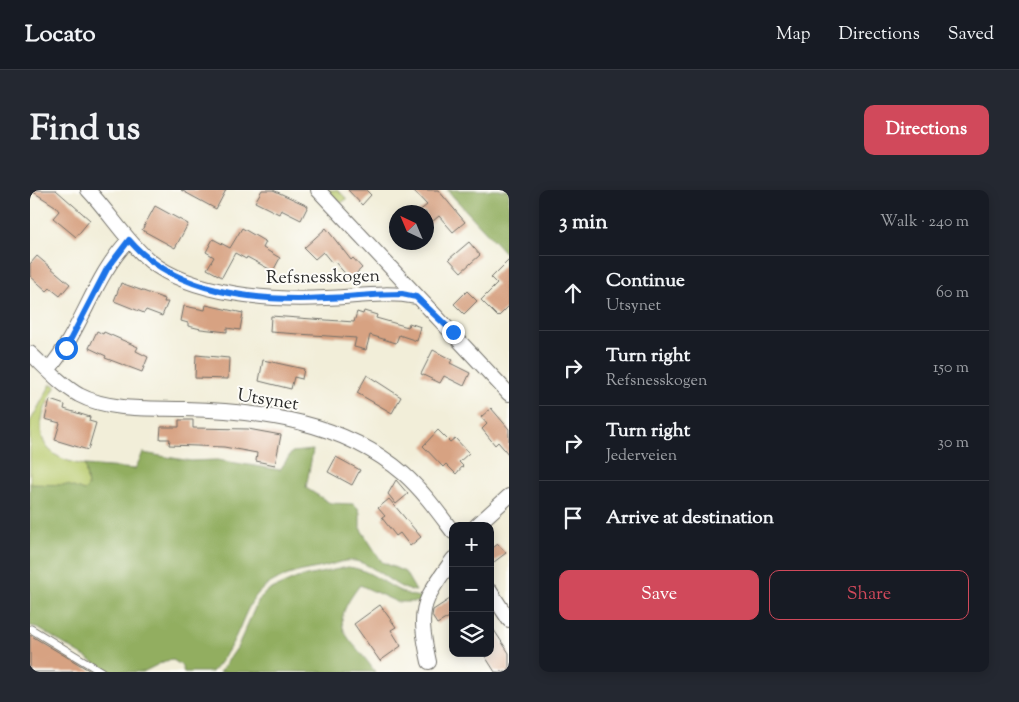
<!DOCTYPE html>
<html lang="en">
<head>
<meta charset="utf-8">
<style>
  :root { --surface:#171b24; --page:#242831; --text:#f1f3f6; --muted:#9ea1a6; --line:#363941; --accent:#d1495b }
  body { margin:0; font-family:"Sorts Mill Goudy",serif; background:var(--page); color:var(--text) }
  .controls { position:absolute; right:15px; bottom:15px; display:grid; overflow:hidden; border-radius:10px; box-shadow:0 2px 12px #0003 }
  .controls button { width:45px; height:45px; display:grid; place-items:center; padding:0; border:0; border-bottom:1px solid var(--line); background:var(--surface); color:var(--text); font:25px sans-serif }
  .compass { position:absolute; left:359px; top:15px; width:45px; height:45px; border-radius:50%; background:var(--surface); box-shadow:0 2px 12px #0003; rotate:316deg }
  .stop { position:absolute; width:15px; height:15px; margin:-11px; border:4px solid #1a73e8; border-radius:50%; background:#fff }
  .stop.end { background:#1a73e8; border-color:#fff; box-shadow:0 1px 5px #0008 }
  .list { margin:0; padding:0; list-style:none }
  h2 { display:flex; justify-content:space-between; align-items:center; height:65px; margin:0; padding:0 20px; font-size:21px }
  h2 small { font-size:16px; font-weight:400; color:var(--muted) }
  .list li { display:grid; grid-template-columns:32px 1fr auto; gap:15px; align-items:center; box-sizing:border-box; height:75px; padding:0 20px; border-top:1px solid var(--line) }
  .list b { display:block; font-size:19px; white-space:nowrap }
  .list p { margin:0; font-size:16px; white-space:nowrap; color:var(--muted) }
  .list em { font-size:16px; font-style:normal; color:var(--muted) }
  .actions { display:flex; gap:10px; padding:15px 20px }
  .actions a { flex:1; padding:11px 0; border:1px solid var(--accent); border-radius:10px; text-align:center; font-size:18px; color:var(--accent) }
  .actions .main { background:var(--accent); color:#fff }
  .icon { flex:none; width:28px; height:28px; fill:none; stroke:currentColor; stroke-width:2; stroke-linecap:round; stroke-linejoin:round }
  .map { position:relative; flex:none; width:479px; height:482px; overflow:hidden; border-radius:10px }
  header { display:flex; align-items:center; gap:30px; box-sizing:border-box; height:70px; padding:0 25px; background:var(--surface); border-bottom:1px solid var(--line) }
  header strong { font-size:24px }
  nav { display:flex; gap:28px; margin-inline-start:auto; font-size:18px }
  .intro { display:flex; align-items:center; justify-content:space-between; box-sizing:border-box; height:120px; padding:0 30px }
  h1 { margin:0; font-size:35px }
  .button { padding:12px 22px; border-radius:10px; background:var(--accent); color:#fff; font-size:18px; font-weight:700 }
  main { display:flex; gap:30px; padding:0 30px }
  aside { flex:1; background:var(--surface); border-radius:10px; box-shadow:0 2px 12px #0003 }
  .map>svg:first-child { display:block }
  .green { fill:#b8ca6d; stroke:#727a4c }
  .forest { fill:#92ae60; stroke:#5e6c46 }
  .building { fill:#d7a282 }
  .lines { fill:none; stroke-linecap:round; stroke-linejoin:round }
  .service-casing { stroke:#716f68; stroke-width:9 }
  .minor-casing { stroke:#716f68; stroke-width:16 }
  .service { stroke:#fff; stroke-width:7 }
  .minor { stroke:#fff; stroke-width:14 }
  .route { stroke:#1a73e8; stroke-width:6 }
  .labels { text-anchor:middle; stroke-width:4; stroke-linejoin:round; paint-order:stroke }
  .street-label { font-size:18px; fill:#2b2b2b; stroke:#fdfcf7 }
</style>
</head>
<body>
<header>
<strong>Locato</strong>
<nav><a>Map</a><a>Directions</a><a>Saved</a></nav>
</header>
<div class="intro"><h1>Find us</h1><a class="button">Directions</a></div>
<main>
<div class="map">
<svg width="479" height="482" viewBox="0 0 479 482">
  <rect width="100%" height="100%" fill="#fdfcf7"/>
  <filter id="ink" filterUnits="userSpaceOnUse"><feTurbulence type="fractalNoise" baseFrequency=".02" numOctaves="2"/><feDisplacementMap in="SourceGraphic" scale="10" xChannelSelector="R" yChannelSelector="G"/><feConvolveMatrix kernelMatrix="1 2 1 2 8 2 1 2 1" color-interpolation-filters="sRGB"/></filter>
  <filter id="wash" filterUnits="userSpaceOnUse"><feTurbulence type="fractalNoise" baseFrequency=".0096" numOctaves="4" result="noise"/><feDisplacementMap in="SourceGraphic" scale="20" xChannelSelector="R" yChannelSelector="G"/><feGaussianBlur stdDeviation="1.12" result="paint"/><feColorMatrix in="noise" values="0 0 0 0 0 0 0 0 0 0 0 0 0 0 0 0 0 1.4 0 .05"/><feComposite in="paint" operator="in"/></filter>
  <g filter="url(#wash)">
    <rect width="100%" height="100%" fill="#f2eed9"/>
    <path class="green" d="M297 0H308L317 9 311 13Z
      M21 194 26 196C2 236 4 267 55 275L58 297 54 301 0 294V232Z"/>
    <path class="forest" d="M417 0H479V67Z
      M283 260 276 298 300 313 323 314 328 318 330 323V338L352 372 375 382 386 401C366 401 347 375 325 371 313 369 300 376 288 378 200 392 229 430 182 482H154L151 475 143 470 135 471 113 482H80L6 437 0 436V294L38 295 54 301 58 297 55 275 105 279 113 263 161 271 187 270 250 280 262 262Z
      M318 377C347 380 364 406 393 407L390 412H367L330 395C294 441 320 444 345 482H190L207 458 228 411 237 401 267 388Z"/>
    <g id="blocks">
      <path class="building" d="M0 0H26L60 30 46 47 23 28 29 21 25 16Z
        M151 0H196L186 19Z
        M232 0H243L278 16 271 30 251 20 249 24 225 12Z
        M318 0H336L341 5 332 15Z
        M383 0H408L435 32 423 42 409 26 396 37V22H388L397 15Z
        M125 16 158 34 145 58 112 40Z
        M212 38 236 52 233 58 250 68 243 81 217 67 216 69 205 63 192 87 177 79 184 67 176 62 183 49 200 58Z
        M296 38 321 70 323 68 332 78 320 89 304 71 302 73 293 62 285 69 274 58Z
        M439 52 450 65 431 82 419 69Z
        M7 66 40 94 30 106 20 98 17 101 0 86V74Z
        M479 70V116L468 127 451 110 467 94 461 88Z
        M91 93 135 109 134 112H138L132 126 116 120 114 123 84 111Z
        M437 101 447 111 434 124 424 114Z
        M176 115 213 123 210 140 197 138V142L171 139 158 136V133L151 131 154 116 175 120Z
        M334 121 347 125 346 128 378 137 379 133 391 137 387 151 369 145 366 153 340 145 336 160 324 157 326 148 240 142 241 126 324 132 327 122 333 124Z
        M67 141 73 144 74 142 108 157 106 161 118 167 112 182 75 168 76 166 59 158Z
        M403 160 422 170 420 173 440 183 434 196 414 186 410 193 391 184Z
        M166 165 199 168 198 189 165 188Z
        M233 170 274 179 272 189 264 187 261 199 229 191Z
        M337 185 371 207 362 223 327 203Z
        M20 210 35 215 34 219 60 227 59 231 66 233 58 260 25 250 30 233 15 229Z
        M461 218 479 239V265L468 252 465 255 452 239 457 234 451 227Z
        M149 230H163V238L218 239 251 245 245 275 226 271 227 263 194 257 139 255 140 249H130L131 237H149Z
        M408 240 420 252 425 248 439 263 429 272 433 276 426 284 416 274 413 277 393 256Z
        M306 267 330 280 322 295 298 282Z
        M366 290 378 304 366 314 358 304Z
        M359 309 391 347 380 356 370 343 366 346 352 328 355 326 348 318Z
        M468 354 476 363 464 372 460 366V360Z
        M423 407V425L407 434 402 426 403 420Z
        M350 415 366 437 361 440 371 456 350 471 324 434Z
        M460 434 479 463V482H465L453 463H460Z
        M0 445 62 482H0Z"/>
    </g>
  </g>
  <g filter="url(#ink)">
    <use href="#blocks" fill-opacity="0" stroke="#716f68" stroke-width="1"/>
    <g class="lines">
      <defs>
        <path id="service" d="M1 439 72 482"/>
        <path id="minor" d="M58 0C80 23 96 51 120 71 162 105 244 111 296 108 326 107 356 101 386 107
          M288 0 479 204
          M0 163C15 177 30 194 49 205 79 221 121 218 154 219 231 221 313 231 374 284 393 301 408 322 423 342
          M18 180C52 141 63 87 99 50
          M446 336 479 306
          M460 401 479 430
          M399 472C387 417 392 413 423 369"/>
      </defs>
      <use href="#service" class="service-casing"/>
      <use href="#minor" class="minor-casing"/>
      <use href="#service" class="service"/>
      <use href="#minor" class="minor"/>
    </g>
  </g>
  <g class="lines" filter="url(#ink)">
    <path class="route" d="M36 158 77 79 99 50C145 104 228 112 296 108 321 107 346 104 372 104L386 107 423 142"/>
  </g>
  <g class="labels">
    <g class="street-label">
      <text transform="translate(293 86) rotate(-1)" y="6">Refsnesskogen</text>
      <text transform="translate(238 209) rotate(9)" y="6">Utsynet</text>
    </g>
  </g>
</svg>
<div class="controls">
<button>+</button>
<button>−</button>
<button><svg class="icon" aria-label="layers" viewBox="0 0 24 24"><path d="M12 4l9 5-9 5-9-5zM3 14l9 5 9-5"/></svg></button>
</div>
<svg class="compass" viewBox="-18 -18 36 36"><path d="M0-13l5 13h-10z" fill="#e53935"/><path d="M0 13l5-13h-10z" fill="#9ea1a6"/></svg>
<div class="stop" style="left:36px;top:158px"></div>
<div class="stop end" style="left:423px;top:142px"></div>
</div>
<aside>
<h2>3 min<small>Walk · 240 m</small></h2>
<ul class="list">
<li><svg class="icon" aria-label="ahead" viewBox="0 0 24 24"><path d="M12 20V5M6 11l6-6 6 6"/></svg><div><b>Continue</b><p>Utsynet</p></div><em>60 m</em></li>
<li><svg class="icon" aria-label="right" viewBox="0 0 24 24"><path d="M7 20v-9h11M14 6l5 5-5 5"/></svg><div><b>Turn right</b><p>Refsnesskogen</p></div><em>150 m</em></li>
<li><svg class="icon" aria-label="right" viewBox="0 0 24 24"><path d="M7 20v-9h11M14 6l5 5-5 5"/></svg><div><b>Turn right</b><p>Jederveien</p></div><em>30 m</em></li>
<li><svg class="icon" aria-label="arrive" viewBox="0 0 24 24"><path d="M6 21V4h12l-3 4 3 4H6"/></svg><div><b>Arrive at destination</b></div></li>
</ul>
<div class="actions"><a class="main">Save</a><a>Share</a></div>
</aside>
</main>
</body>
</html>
